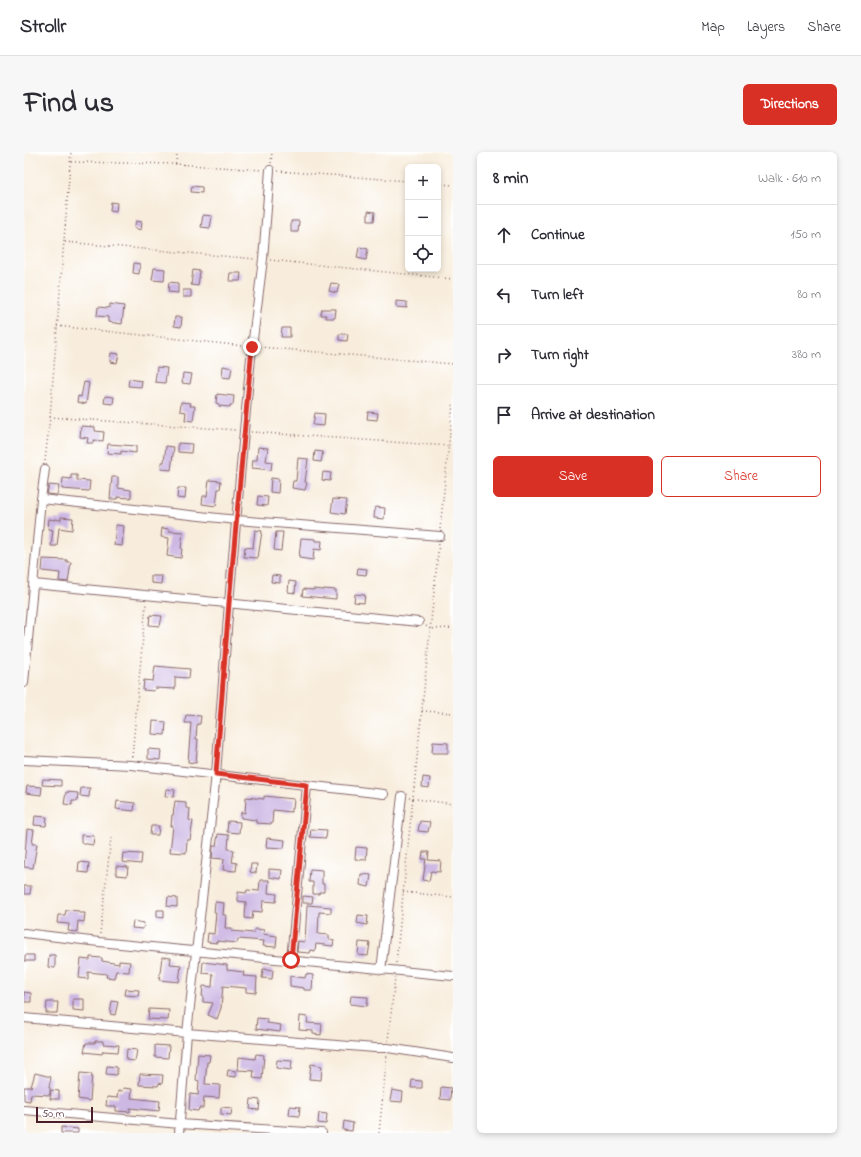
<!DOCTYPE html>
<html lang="en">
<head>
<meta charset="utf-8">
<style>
  :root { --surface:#fff; --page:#f7f7f7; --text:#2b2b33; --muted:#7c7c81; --line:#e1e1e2; --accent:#d93025 }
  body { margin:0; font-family:"Indie Flower",sans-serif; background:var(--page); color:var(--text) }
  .controls { position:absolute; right:12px; top:12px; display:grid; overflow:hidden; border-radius:6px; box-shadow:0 2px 6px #0003 }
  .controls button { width:36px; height:36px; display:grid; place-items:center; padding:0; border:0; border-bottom:1px solid var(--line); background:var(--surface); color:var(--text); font:20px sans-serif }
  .scale { position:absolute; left:12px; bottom:10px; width:57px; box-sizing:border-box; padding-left:4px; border:2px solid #4a1f2b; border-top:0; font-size:11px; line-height:14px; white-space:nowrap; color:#4a1f2b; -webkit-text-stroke:3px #fff; paint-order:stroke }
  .stop { position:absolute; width:12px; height:12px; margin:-9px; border:3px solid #d93025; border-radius:50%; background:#fff }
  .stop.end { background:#d93025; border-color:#fff; box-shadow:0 1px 4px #0008 }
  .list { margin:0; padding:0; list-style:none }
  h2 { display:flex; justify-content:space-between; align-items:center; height:52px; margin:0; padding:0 16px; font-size:17px }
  h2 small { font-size:13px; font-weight:400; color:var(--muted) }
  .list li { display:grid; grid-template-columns:26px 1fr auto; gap:12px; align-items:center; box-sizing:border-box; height:60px; padding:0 16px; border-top:1px solid var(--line) }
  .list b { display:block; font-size:15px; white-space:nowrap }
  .list em { font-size:13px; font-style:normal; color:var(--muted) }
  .actions { display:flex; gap:8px; padding:12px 16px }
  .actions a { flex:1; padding:9px 0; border:1px solid var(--accent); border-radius:6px; text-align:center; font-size:14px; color:var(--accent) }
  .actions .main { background:var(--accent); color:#fff }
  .icon { flex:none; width:22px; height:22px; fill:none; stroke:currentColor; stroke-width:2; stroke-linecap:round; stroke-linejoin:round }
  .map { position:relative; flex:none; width:429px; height:981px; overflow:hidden; border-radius:6px }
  header { display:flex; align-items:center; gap:24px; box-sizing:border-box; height:56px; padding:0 20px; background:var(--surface); border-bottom:1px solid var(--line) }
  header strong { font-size:19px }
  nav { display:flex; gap:22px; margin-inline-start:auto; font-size:14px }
  .intro { display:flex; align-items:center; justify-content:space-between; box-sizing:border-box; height:96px; padding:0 24px }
  h1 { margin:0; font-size:28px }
  .button { padding:10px 18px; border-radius:6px; background:var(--accent); color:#fff; font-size:14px; font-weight:700 }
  main { display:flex; gap:24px; padding:0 24px }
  aside { flex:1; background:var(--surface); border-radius:6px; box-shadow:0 2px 6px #0003 }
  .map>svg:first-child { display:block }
  .building { fill:#cdb8e4 }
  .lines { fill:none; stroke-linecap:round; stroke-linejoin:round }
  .street-casing { stroke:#876769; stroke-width:10 }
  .path { stroke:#876769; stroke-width:1.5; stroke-dasharray:1 3; stroke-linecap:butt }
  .street { stroke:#fff; stroke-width:8 }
  .route { stroke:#d93025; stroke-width:5 }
</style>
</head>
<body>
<header>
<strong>Strollr</strong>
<nav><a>Map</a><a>Layers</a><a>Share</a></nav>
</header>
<div class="intro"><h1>Find us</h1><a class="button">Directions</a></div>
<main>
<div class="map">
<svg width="429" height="981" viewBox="0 0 429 981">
  <rect width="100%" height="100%" fill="#fff"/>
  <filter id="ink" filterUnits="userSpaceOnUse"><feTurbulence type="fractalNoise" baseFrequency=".025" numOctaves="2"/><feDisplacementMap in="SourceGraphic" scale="8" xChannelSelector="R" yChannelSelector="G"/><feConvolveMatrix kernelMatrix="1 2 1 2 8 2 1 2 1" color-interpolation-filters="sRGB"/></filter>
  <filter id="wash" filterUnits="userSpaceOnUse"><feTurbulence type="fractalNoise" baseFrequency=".012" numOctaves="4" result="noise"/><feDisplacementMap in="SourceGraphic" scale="16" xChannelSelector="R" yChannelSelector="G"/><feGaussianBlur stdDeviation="0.9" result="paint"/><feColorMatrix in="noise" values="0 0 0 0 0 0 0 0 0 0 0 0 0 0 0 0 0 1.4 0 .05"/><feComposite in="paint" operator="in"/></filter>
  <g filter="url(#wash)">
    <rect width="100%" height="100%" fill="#f8eddc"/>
    <g id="blocks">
      <path class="building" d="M168 34 178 35V41L167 40Z
        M87 50 93 51 92 60 86 59Z
        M344 59 351 60 350 69H344Z
        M179 63 188 64 186 76 177 75Z
        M112 69 118 70 117 78 110 76Z
        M267 69H275L274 80H267Z
        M335 95 344 97 342 108 333 106Z
        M110 111 116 112 115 122 109 121Z
        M130 116 141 117 140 129 128 128Z
        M169 118 176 119 174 134 167 133Z
        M206 121H217L216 129H205Z
        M145 130 154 131V141L144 140Z
        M307 131 315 132 313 141 305 139Z
        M159 138H167V145H159Z
        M372 149 383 150V156L372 155Z
        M86 152 100 154 98 172 84 170V165L73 164 74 155 85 156Z
        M298 157H312L311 166H302V163H297Z
        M151 165H158L157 175 150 174Z
        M258 176H266V185H257Z
        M315 182H324L323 189 315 188Z
        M87 201 95 202 93 211 86 210Z
        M199 214 208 216 206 226 198 225Z
        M133 215 143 216 141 231 131 230Z
        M159 221 168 222 166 232 158 231Z
        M105 227 118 229 117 235 104 234Z
        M60 230 65 231 62 252 53 250 54 244 57 245Z
        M193 242 210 244 209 253H206V255L195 254V252L192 251Z
        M81 244 90 245 89 252 80 251Z
        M157 250 167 251 166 254H171L169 269 161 268 162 260 156 259Z
        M344 260 354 261 353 268 343 267Z
        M291 261 301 262 300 274 289 273Z
        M57 274 71 275V279L80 280 79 289 70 288 69 291H63L64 286 56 285Z
        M154 291 168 292 167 301 154 300Z
        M84 292 112 294V301L97 299V302L83 301Z
        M142 294 150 295 147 318 137 317 138 310H140Z
        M234 295 244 296 242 309 248 310 247 318 228 316 229 308H233Z
        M291 299 299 300 297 310 290 309Z
        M274 306 284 307 281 330 283 331 281 338 268 336 269 329H272Z
        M299 320 307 321 306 329 298 328Z
        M47 323H53V328L66 329 65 339 38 337 39 326 47 327Z
        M88 325H94V336L107 338V346L93 345V347H86Z
        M247 326 255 327 254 341 246 340Z
        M185 328 197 329 196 337H194L192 354 178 352 179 344H183Z
        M25 333 35 334 33 343 23 342Z
        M154 336H162L161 347 153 346Z
        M234 344 244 345 243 354 233 353Z
        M309 347 323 348 321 362 307 360Z
        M351 355 361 356 360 367 350 366Z
        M37 365 49 366 48 378 35 376 33 394H27L29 378 24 377 25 367 31 368V367L37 368Z
        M92 373 100 374 98 394 90 393Z
        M138 376 145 377V379L159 380 157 396H158L157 406 143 404 145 386 137 385Z
        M231 378 238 379 234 406 220 405 221 395 229 396Z
        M252 380H259L257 399 250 398Z
        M277 386 291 387V389H298L297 398 290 397 289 408 275 406Z
        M19 407 43 408V410H47L44 430 35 429 36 421 18 419Z
        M334 416 343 417 342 423 333 422Z
        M248 423 256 424V431L247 430Z
        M127 424H138L137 432 127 431Z
        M265 429 272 430 271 441 264 440Z
        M279 437 289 438V437L300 438V437L312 438V447L278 444Z
        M331 442 341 443 340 451 330 450Z
        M126 463 138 464 136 474 125 473Z
        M131 514 166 517 165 526 151 525V537L131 536 130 539 119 538 120 528 129 529Z
        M162 563 177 564 176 572H173L172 587H174L172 611 164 610 167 571H161Z
        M129 569 142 570 141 583 128 582Z
        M409 590 424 591V601H408Z
        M124 597 137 598 136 608 124 607Z
        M399 625 406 626 405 636 398 635Z
        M19 627 37 628V634L18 633Z
        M3 634 18 635 17 643 2 641Z
        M57 636H66L65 645 56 644Z
        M142 637 151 638 150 645 141 644Z
        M42 640 54 641 53 649H48V653L40 652Z
        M240 644 270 647 269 657 267 656V660L249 658 248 672 232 671V668L217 666V660L221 661 222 645 240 647Z
        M93 649 111 651 110 659 92 657Z
        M151 649 162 650V656L166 657 165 668 169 669 166 688H163L162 701 146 700 149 674H147L148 663H149Z
        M11 664 23 665 22 674 10 673Z
        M204 669 216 670 215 681 203 680Z
        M396 669 406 670 404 680 394 679Z
        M127 674H135L134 683H126Z
        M3 677 10 678 8 692H13L9 716 0 715Z
        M287 677 303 678 302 686 286 685Z
        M194 682 205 683 204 697 210 698 208 710 213 711 212 719 199 718 200 707 188 706 189 694H192Z
        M57 683 70 684 69 693 57 691Z
        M243 686 261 688 260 696 242 695Z
        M332 695 343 696 342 708 331 707Z
        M399 700H405L404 708 417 709 416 720 407 719 405 729 399 728 402 707H398Z
        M99 701 118 702 117 712 98 710Z
        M55 710 65 711 64 721 54 720Z
        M227 712H233L232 721 226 720Z
        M92 714 104 715 103 724 92 723Z
        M245 717 258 718 257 727 245 725Z
        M286 717 298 718V732H300V740H296L295 742H289V730H285Z
        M337 722 347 723 345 735 336 733Z
        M236 728H245L244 741 253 742 252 750 239 749 238 760 229 759 228 767 221 766 222 750 214 749V740L222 741 223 738 235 739Z
        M0 734H7L6 742H0Z
        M279 744 289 745 288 751H279Z
        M144 745 153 746V755L143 754Z
        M191 750 200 751 199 763H202L201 776H208L207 779 230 781 231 777 240 778 239 782 253 784 252 795 239 794 240 789 214 787 213 791 193 789V791L183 790 184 781 190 782 192 761H190Z
        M283 753 307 755V761L295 760 294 782 305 783V787L310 788 309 794 292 792 291 799 287 798 286 801 273 800 274 789 281 790Z
        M42 758 55 759V761H61L60 770 54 769 53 780 44 779 45 772 33 771 34 763H41Z
        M133 758H140V766L133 765Z
        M334 763 344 764 343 773 333 771Z
        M109 769 120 771 119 777 108 776Z
        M335 790 346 791 344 804 334 803Z
        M1 803H10V809H1Z
        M25 803H31V816L24 815Z
        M66 805 78 806V809L95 812V809L106 810 105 820 92 819 90 826 82 825 83 822 64 820V827L55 826 57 807 66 808Z
        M138 805 147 806 146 812 157 813 155 830 135 828Z
        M179 810 203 813V818L220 820 219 824 233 825 232 841 222 840V836L199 834 197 856 193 867 184 863 189 851 179 850V844H178L179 834 188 835 189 822 178 821Z
        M239 817 249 818 248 827 238 826Z
        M282 822 289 823 288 838H280V836L266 834V824L281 826Z
        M102 837 115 838 114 844 101 843Z
        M0 840 7 841V850H0Z
        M327 844 344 845 343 854 326 852Z
        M49 847H60V859L49 858Z
        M88 849 94 850 91 863 86 862Z
        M23 850H34L33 861H22Z
        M125 857 145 858 144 868 124 867Z
        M276 864 284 865 283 871 298 872 297 883 289 882V879L275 878Z
        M233 866 243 867V871L257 873 256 880 232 877Z
        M71 889H79V892L95 893 94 900 79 899 78 902 60 900 62 891H71Z
        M131 893 145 894 144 906 131 905Z
        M103 897 113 898 111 909 102 908Z
        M174 902 186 903 185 910H183L181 932 196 933 195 946 180 945 179 956H175L174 959 165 958 166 942 174 943 175 929 172 928Z
        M232 902 240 903 238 927 229 926 230 919 214 918 215 905 231 907Z
        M253 908 268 909 267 918 252 916Z
        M287 912 298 914 297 928 285 927Z
        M83 914 93 915V923L82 922Z
        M204 918 212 919V925L203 924Z
        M11 921 27 925 25 935 26 936V943L7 942 6 949 0 948V935H7Z
        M56 921 68 922 66 949 54 947Z
        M116 922 139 923 138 932 135 931 134 934 115 933Z
        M388 928 398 929V936H387Z
        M417 935 427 936 426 948 416 947Z
        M99 936 108 937 107 946 136 949 135 959 106 956V960L92 959V954H82L83 945 93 946 94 939H98Z
        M27 938 35 939V947H26Z
        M368 938 379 940 378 950 366 949Z
        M227 947 236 948 235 958 226 957Z
        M266 954 276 955 275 964 265 963Z
        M197 955 208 956 207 963 197 962Z
        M295 961 303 962 302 972 294 971Z
        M320 969 329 971 328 979 319 978Z
        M37 975 54 977V981H37Z"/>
    </g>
  </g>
  <g filter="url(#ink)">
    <use href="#blocks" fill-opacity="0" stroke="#876769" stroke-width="1"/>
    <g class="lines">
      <defs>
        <path id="street" d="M17 347 213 368 416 384
          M10 432 395 470
          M0 531 17 347 21 317
          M0 608 107 613 360 642
          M0 781 75 790 429 824
          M267 808 283 633
          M357 818 378 644
          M0 866 163 881 351 896H364L429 906
          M0 958 156 972 298 981
          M155 981 163 881 192 622 205 451 220 279 228 195 239 107 246 18"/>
      </defs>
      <use href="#street" class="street-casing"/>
      <path class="path" d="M47 10 152 12 238 18
        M247 11 248 0
        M152 12 153 0
        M254 19 384 29
        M414 32 429 33
        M41 90 232 107
        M246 108 429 127
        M33 174 220 194
        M236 195 429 212
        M26 265 212 278
        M227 280 425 294
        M21 309 26 265 47 0
        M416 377 429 252
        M402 474 406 477 429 476
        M398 559 429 561
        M108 605 122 451
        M385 646 429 652
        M379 740 429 745
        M76 782 87 686
        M372 811 415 391
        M364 889 371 825
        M355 981 363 903"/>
      <use href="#street" class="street"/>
    </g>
  </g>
  <g class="lines" filter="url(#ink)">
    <path class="route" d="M228 195 205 451 192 622 283 633 267 808"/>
  </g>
</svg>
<div class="controls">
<button>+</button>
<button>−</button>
<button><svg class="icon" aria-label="locate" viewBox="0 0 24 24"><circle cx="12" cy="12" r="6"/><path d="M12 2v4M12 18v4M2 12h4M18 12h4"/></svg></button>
</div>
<div class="scale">50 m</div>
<div class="stop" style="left:267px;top:808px"></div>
<div class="stop end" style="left:228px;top:195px"></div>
</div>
<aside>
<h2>8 min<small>Walk · 610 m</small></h2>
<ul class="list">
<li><svg class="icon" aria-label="ahead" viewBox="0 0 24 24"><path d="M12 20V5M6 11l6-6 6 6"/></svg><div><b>Continue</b></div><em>150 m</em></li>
<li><svg class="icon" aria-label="left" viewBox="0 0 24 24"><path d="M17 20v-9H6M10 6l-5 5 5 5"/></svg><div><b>Turn left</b></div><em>80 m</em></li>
<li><svg class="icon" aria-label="right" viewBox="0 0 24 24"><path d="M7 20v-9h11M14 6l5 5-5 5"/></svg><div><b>Turn right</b></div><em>380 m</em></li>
<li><svg class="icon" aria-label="arrive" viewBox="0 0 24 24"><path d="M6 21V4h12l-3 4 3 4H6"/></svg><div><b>Arrive at destination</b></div></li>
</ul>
<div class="actions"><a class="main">Save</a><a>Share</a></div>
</aside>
</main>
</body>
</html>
